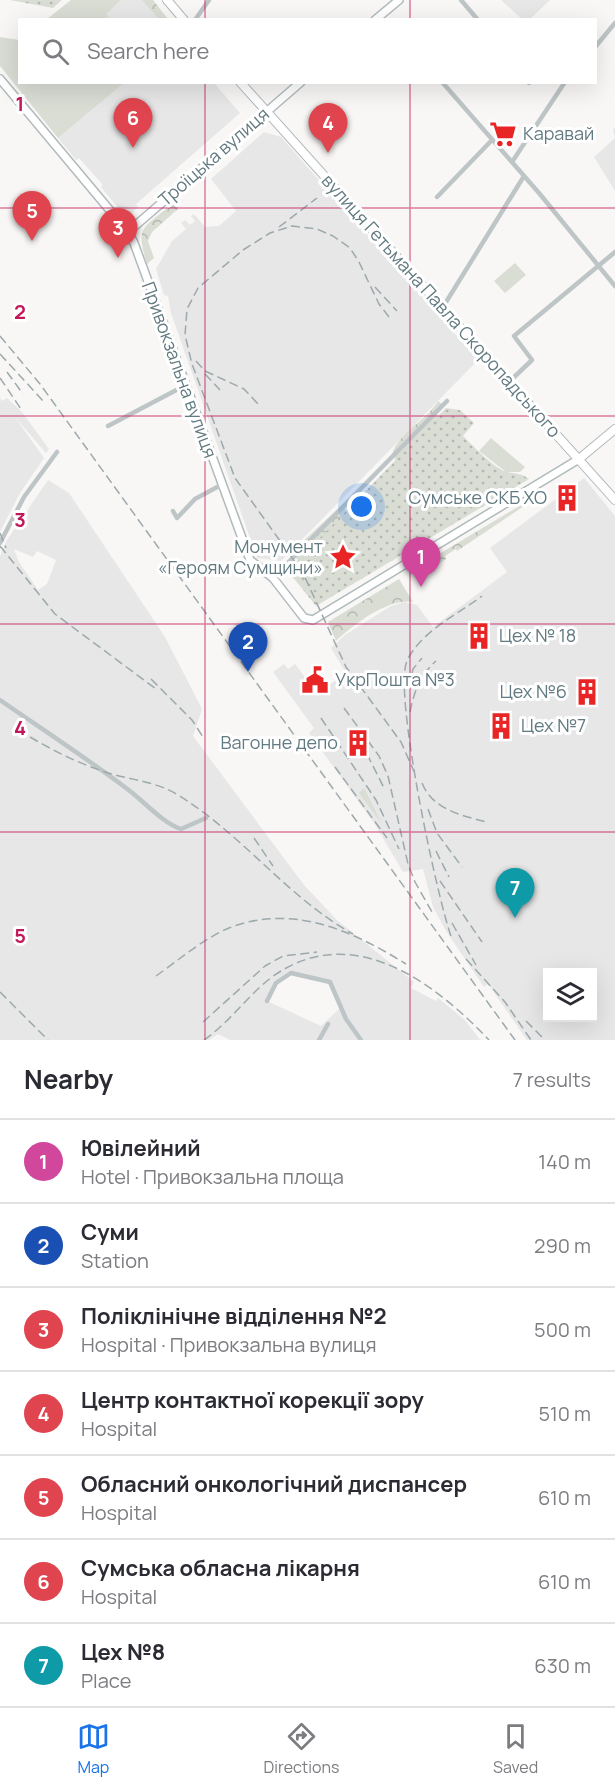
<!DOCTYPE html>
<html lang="en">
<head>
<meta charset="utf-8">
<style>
  :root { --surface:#fff; --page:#f7f7f7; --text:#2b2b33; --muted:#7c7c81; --line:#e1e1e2; --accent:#1a73e8 }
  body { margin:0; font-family:Manrope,sans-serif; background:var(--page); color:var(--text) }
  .controls { position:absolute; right:18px; bottom:18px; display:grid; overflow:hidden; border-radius:0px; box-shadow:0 6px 24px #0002 }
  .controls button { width:54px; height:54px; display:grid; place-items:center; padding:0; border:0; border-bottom:2px solid var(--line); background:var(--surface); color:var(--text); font:30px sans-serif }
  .you { position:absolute; left:362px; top:507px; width:21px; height:21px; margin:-15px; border:4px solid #fff; border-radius:50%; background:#1a73e8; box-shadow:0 0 0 9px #1a73e833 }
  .badge { display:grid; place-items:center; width:39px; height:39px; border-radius:50%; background:var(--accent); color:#fff; font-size:20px; font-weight:700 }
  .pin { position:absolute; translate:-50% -50px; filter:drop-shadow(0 2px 3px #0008) }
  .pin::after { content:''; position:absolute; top:32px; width:21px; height:18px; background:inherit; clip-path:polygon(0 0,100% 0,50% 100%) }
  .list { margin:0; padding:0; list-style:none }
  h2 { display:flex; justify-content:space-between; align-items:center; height:78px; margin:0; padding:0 24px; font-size:26px }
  h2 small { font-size:20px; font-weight:400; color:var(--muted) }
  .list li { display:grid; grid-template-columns:39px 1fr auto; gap:18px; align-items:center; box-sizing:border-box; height:84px; padding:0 24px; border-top:2px solid var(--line) }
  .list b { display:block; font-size:22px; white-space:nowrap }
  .list p { margin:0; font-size:20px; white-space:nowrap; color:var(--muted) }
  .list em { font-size:20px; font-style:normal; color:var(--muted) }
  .icon { flex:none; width:33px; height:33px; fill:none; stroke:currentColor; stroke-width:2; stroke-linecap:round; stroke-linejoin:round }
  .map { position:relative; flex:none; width:615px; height:1040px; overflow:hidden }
  .search { position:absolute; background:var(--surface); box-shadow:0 6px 24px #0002; left:18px; right:18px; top:18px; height:66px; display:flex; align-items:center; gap:15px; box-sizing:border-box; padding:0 21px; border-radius:0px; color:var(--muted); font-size:22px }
  .sheet { height:666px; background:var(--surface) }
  nav { display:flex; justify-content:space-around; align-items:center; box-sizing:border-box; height:84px; border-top:2px solid var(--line); background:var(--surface); font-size:16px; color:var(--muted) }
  nav a { display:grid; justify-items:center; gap:3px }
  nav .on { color:var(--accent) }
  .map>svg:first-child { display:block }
  .built { fill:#e6e7e6; fill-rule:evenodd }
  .grass { fill:#d9ddd4 }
  .forest { fill:url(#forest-crowns) }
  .park { fill:url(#park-dots) }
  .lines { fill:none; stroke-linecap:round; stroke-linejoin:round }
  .secondary-casing { stroke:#b0babc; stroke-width:10 }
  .primary-casing { stroke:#b2b9bc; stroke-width:10 }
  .street { stroke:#bec5c7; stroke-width:4.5 }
  .secondary { stroke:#fff; stroke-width:7 }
  .primary { stroke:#fff; stroke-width:8 }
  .rail { stroke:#9da9ac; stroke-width:1.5; stroke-dasharray:9 4.5; stroke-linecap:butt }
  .grid { fill:none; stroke:#c2185b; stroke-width:1.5; stroke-opacity:0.55 }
  .labels { text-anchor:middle; stroke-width:6; stroke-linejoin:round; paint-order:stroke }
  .poi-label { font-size:18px; fill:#627a81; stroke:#fff; text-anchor:start }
  .street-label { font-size:18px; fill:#627a81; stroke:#fff }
  .grid-label { font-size:20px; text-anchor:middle; font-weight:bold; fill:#c2185b; stroke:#fff; stroke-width:6; stroke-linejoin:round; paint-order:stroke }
</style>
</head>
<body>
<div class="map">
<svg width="615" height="1040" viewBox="0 0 615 1040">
  <defs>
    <pattern id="forest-crowns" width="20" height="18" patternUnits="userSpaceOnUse" patternTransform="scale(1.5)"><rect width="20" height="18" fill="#d9ddd4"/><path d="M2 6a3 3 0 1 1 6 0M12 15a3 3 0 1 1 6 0" fill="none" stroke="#b3b8b1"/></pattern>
    <pattern id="park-dots" width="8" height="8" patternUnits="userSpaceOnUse" patternTransform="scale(1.5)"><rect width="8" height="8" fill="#d9ddd4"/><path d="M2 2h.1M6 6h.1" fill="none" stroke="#b3b8b1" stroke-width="1.8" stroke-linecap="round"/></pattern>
  </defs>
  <rect width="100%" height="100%" fill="#f8f7f5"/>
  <path class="built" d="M121 0H143L160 19H110L105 14Z
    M501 0H550L530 19 523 20Z
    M124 83H214L240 113 136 204 138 207 131 214 127 210 123 214 101 187 103 185 79 158 76 160 58 138Z
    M615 128V191L594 157 615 138 613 129Z
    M264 132 281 137 478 360 281 561 257 558 171 313 168 296 164 295 156 269 172 241 186 229 181 223 185 220 190 225 195 221 191 216 194 214 205 227 219 226 236 211 211 179Z
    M0 398 2 401 7 398 22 412 49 449 46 453 15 417 44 458 20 493 0 532Z
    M584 478 615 516V1040H527L488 984 484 987 446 931 433 907 423 869 403 872 374 823 309 733 314 728 273 672 284 664 288 669 295 664 317 693 346 673 331 648 345 635 391 606 404 602 417 605 433 627 507 572 490 548ZM548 972H592V1017H548Z
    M48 480 69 493 165 637 202 709 193 736 304 885 337 920 414 982 411 988 436 1001 438 998 465 1020 480 1040H230L218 1034 209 1040H0V556L7 540ZM14 549 33 557 37 551 56 560 47 584 38 590 19 562ZM291 973 329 982 341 1007 321 1026 267 1001 276 983Z"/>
  <path class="grass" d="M71 0H121L106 14 110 19H47Z
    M0 37 19 40 20 82 124 83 58 138 0 66Z
    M515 263 526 275 505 293 494 281Z
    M491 438 525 467 520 472H506L479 451Z
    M364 788 382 824 359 793Z"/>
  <path class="forest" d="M142 0H153L168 19H159Z
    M172 204 179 208 152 232 148 241 154 258 147 264C135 225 143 229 172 204Z
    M438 401 444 406 437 414 440 419 402 470 392 454C399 432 426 421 438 401Z
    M526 502 527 504 457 551 456 549 445 556 446 559 424 574 419 566Z
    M344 503 347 515 299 563 295 555 299 545Z
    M399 579 413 602C388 598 353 625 336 641L328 622Z"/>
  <path class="park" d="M10 0H62L53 8Z
    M446 408 460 410 474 423 463 436C472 445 495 469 507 472 517 474 521 473 529 479L316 606 288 571Z"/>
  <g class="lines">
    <defs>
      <path id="secondary" d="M375 20 399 0
        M0 79 128 232 134 243 250 560 273 578 304 618 313 620 579 459
        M128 232 301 82"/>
      <path id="primary" d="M167 0 184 20
        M240 82 615 500
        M579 459 615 429"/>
    </defs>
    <use href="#secondary" class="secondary-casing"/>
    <use href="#primary" class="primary-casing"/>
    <path class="street" d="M461 0 478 20
      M195 20 209 0
      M596 46 615 23
      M442 82 539 193 615 286
      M529 82V83
      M512 162 565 82
      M437 197 492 140
      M443 307 524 176
      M510 381 532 360 514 336 615 252
      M108 426 184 386
      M173 511 177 518 195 499 221 485
      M0 543 24 497 57 452
      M273 578 447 401
      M0 700C42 729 85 757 126 788 144 801 161 822 181 829L206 818
      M267 1001 276 983 291 973 330 982 346 1019 361 1040
      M319 1040 328 1024"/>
    <use href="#secondary" class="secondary"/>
    <use href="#primary" class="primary"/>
    <path class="rail" d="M279 227 317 198
      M375 287 397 311
      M389 317 379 304 359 262 350 248 333 236 317 229 292 226 270 233 243 250 198 288 187 309 185 335 192 364 235 478 303 573 346 667 401 742 416 776
      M0 336 40 384 515 1040
      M0 354 45 403
      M196 361 205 371 244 389 259 405
      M7 372 23 394
      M205 374 220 390
      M0 378 21 409
      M0 533 6 548
      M0 546 55 614 156 689
      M151 679 192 720 203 737
      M409 686 413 669 422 658
      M344 708 379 756 388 776 408 864 415 882 432 912
      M410 712C414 692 420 675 436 661
      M321 718 376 800 399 849
      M30 737C54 751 78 763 105 772 129 780 156 781 178 795 242 834 288 898 353 934
      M367 754 384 788
      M335 767 387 838
      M422 783C433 810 461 815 486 822
      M428 809 437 833 462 867
      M254 838 273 866
      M436 851 449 877
      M440 881 482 942
      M452 923 476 965
      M451 936C437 897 393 692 407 661 420 632 458 614 482 596
      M466 959 505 1002 531 1040
      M156 976C180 959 203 939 229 928 292 903 353 931 406 964
      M0 992 48 1040
      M526 1021 545 1040
      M203 1022 265 966 283 956 317 952
      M204 1040C230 1022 247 996 272 977 351 920 433 981 489 1040"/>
  </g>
  <path class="grid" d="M205 0V20M410 0V20M205 82V1040M410 82V1040M0 208H615M0 416H615M0 624H615M0 832H615"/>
  <defs>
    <symbol id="supermarket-bare" viewBox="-9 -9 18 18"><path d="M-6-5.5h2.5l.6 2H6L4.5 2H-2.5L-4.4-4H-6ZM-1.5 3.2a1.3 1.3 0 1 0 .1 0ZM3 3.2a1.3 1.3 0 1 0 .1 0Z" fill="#e92425" stroke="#fff" stroke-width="2.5" paint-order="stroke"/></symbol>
    <symbol id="building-bare" viewBox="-9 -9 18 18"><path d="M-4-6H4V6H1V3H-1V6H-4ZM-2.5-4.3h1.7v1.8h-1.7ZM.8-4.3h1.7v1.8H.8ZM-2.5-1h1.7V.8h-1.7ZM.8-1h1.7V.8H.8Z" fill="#e92425" stroke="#fff" stroke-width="2.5" paint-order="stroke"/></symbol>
    <symbol id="sight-bare" viewBox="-9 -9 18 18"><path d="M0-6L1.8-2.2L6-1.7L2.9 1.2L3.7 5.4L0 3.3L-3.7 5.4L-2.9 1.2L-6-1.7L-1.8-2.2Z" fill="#e92425" stroke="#fff" stroke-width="2.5" paint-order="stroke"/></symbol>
    <symbol id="civic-bare" viewBox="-9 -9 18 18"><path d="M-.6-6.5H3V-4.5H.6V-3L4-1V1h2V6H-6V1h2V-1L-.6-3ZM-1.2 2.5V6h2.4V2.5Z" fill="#e92425" stroke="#fff" stroke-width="2.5" paint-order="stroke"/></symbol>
  </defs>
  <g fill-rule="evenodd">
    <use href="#supermarket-bare" x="484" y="115" width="38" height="38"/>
    <use href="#building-bare" x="548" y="479" width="38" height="38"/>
    <use href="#sight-bare" x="324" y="538" width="38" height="38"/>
    <use href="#building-bare" x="460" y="617" width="38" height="38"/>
    <use href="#civic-bare" x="296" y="661" width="38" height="38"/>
    <use href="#building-bare" x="568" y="673" width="38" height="38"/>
    <use href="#building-bare" x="482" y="707" width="38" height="38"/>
    <use href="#building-bare" x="339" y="724" width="38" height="38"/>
  </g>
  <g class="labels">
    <g class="poi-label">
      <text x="523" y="140">Каравай</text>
      <text x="547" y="504" text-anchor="end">Сумське СКБ ХО</text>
      <text x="323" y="553" text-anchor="end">Монумент<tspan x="323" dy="21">«Героям Сумщини»</tspan></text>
      <text x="499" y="642">Цех № 18</text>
      <text x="335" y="686">УкрПошта №3</text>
      <text x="567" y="698" text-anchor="end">Цех №6</text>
      <text x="521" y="732">Цех №7</text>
      <text x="338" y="749" text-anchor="end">Вагонне депо</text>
    </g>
    <g class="street-label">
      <text transform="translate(214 157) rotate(-41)" y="6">Троїцька вулиця</text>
      <text transform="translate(441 306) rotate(48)" y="6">вулиця Гетьмана Павла Скоропадського</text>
      <text transform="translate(179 370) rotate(70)" y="6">Привокзальна вулиця</text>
    </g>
  </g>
  <g class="grid-label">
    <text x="20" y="111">1</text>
    <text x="20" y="319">2</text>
    <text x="20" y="527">3</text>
    <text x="20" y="735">4</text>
    <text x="20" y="943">5</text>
  </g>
</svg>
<div class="controls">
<button><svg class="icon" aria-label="layers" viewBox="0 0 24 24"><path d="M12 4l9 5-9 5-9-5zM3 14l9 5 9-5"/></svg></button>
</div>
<div class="you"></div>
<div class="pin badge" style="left:421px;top:587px;background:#d1479c">1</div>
<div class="pin badge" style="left:248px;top:672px;background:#1a4fb4">2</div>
<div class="pin badge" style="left:118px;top:258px;background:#e0444e">3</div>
<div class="pin badge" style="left:328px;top:153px;background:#e0444e">4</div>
<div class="pin badge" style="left:32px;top:241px;background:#e0444e">5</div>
<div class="pin badge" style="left:133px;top:148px;background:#e0444e">6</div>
<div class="pin badge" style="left:515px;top:918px;background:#0f9aa8">7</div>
<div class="search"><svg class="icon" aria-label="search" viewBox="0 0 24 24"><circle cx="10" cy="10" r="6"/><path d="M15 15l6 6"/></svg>Search here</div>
</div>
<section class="sheet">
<h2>Nearby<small>7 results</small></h2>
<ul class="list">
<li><span class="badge" style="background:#d1479c">1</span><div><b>Ювілейний</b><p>Hotel · Привокзальна площа</p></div><em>140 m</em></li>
<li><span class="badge" style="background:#1a4fb4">2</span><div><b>Суми</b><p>Station</p></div><em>290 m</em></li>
<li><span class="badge" style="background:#e0444e">3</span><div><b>Поліклінічне відділення №2</b><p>Hospital · Привокзальна вулиця</p></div><em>500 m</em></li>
<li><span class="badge" style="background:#e0444e">4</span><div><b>Центр контактної корекції зору</b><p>Hospital</p></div><em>510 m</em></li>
<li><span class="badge" style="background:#e0444e">5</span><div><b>Обласний онкологічний диспансер</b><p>Hospital</p></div><em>610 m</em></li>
<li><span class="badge" style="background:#e0444e">6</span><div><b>Сумська обласна лікарня</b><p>Hospital</p></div><em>610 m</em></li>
<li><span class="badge" style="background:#0f9aa8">7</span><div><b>Цех №8</b><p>Place</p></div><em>630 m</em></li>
</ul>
</section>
<nav>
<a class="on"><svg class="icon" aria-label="map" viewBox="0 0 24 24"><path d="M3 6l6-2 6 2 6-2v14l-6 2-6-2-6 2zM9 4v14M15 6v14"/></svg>Map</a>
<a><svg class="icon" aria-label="directions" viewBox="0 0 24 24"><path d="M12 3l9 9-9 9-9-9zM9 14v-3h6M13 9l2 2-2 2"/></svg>Directions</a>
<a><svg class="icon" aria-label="saved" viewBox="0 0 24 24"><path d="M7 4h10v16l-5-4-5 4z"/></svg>Saved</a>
</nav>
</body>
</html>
